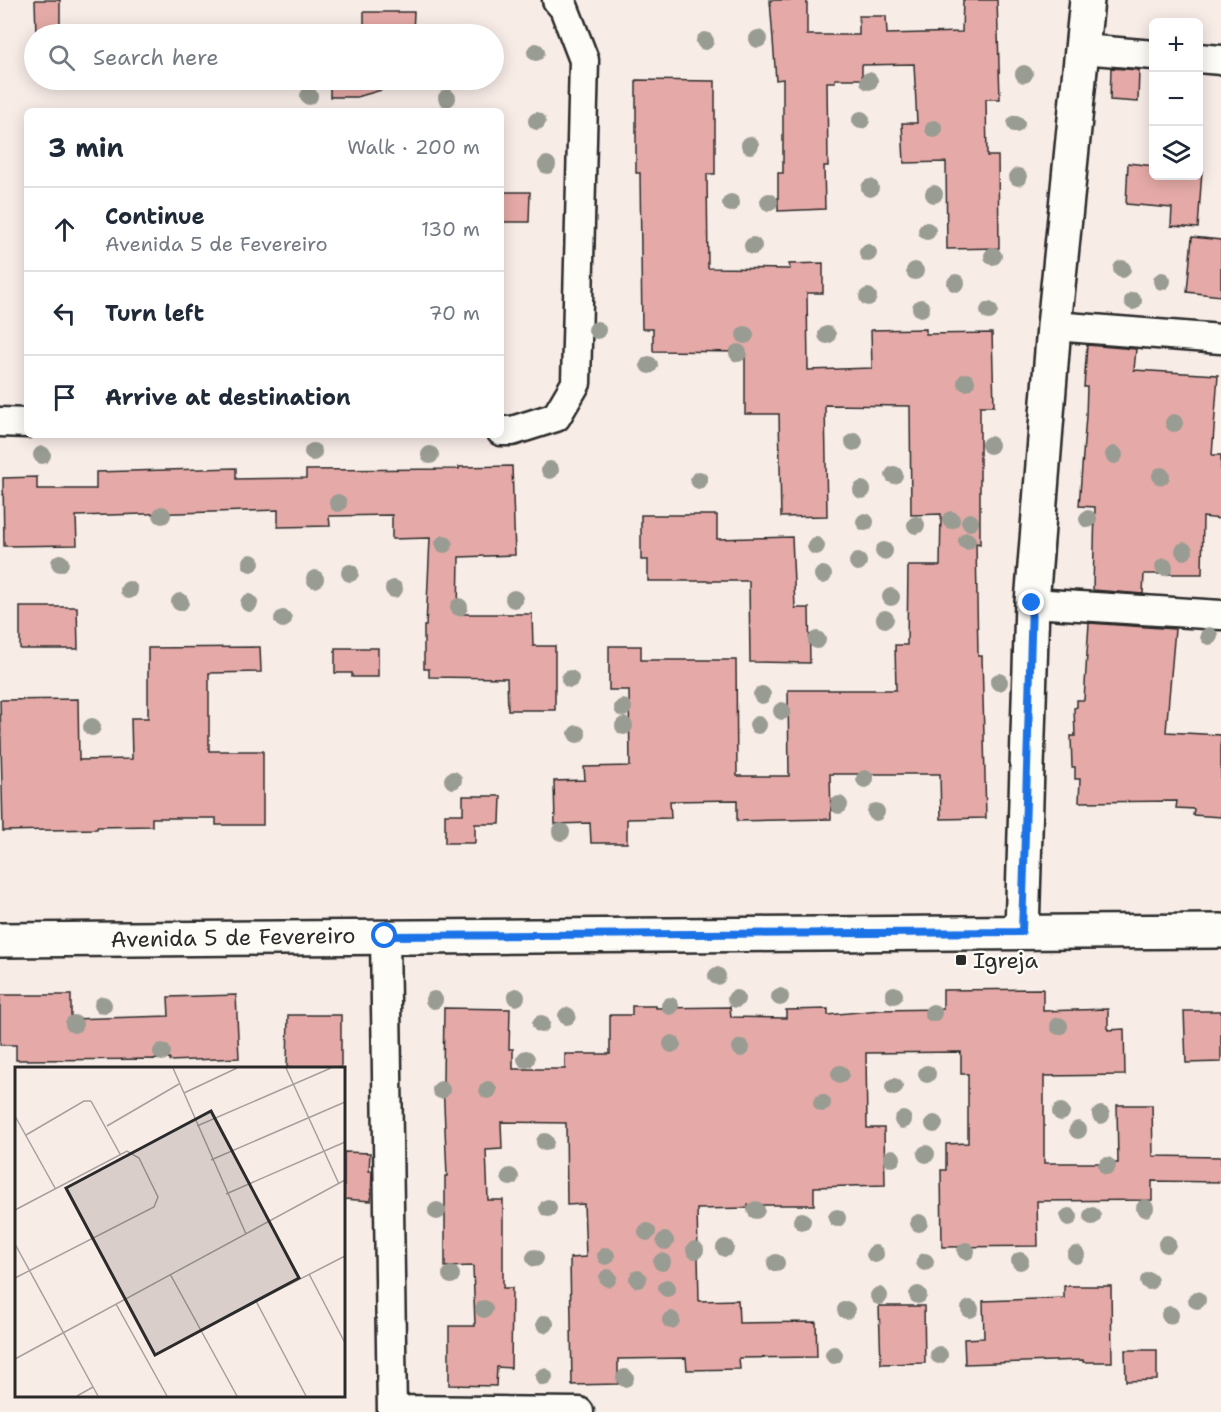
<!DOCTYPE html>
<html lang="en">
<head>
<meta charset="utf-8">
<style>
  :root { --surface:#fff; --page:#f6f6f7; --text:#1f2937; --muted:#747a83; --line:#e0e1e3 }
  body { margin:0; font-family:"Shantell Sans",sans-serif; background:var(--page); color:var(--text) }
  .controls { position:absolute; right:18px; top:18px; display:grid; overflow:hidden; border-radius:9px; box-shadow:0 3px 15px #0003 }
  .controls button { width:54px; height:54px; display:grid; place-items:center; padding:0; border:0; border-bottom:2px solid var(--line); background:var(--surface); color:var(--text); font:30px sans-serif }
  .stop { position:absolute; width:18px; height:18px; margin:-14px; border:4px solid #1a73e8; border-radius:50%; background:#fff }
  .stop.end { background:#1a73e8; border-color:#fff; box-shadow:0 2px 6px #0008 }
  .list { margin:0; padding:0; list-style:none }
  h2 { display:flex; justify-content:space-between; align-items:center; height:78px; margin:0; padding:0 24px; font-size:26px }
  h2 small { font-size:20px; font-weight:400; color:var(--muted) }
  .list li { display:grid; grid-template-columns:39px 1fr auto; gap:18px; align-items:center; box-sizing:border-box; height:84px; padding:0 24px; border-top:2px solid var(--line) }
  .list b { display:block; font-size:22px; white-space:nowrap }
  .list p { margin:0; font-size:20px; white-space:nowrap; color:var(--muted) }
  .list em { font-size:20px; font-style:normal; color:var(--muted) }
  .icon { flex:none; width:33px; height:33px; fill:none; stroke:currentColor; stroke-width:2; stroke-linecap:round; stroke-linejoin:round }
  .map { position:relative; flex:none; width:1221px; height:1412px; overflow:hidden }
  .search { position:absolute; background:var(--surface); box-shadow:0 3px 15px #0003; left:24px; top:24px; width:480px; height:66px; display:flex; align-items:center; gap:15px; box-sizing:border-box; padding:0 21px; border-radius:33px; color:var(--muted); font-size:22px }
  .panel { position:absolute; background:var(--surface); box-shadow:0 3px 15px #0003; left:24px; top:108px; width:480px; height:330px; border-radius:9px }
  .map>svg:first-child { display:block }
  .building { fill:#e5aaa7; stroke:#2b2b2b; stroke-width:1.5 }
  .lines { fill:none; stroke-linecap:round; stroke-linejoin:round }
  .street-casing { stroke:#2b2b2b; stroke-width:33 }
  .secondary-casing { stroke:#2b2b2b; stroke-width:38 }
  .street { stroke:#fdfcf7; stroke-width:28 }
  .secondary { stroke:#fdfcf7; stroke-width:33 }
  .tree { fill:#999c93 }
  .route { stroke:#1a73e8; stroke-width:8 }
  .poi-dot { fill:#2b2b2b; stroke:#fdfcf7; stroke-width:2 }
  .labels { text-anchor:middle; stroke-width:4.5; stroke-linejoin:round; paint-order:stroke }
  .street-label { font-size:22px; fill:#2b2b2b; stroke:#fdfcf7 }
  .poi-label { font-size:22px; fill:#2b2b2b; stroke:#fdfcf7; text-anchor:start }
  .inset-road { fill:none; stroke:#a69f9c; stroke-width:1.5 }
  .view { fill:#2b2b2b; fill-opacity:0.15; stroke:#2b2b2b; stroke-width:3 }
  .inset-edge { fill:none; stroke:#2b2b2b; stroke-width:3 }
</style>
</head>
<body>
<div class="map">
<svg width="1221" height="1412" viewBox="0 0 1221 1412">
  <rect width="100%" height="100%" fill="#f8ece7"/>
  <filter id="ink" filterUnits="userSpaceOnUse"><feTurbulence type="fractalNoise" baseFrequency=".0167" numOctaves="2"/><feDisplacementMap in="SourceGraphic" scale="12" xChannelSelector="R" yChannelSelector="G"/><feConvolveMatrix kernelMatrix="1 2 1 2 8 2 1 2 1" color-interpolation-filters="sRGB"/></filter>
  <g filter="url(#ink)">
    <path class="building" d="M35 0H60V34H36Z
      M770 0H807V35H859V16H886L887 34 962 32 963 0H997L1000 99H986L987 156H998L999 248 947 249 946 162 904 163 902 123H917L914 64 862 65V79H835V82H827L828 166H824L825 209 778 211V173H783V79L776 80Z
      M364 12H414L413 34H330V30L364 31Z
      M1111 68 1139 70 1138 102 1110 100Z
      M330 80H413V81L357 97H330Z
      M636 80 715 81V174H707L708 268 790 269 789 264 823 263V293H807L808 370 872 368 871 330 926 329V334L992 333 994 406H980V544L976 543 978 656H982L986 818 941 819 940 774H830L831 819 737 821V800L670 801 671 818 627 819V843H591L590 823 555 824 554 781 585 780 584 767 630 766 629 690H609V646H641V660H736L737 776H789L788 690H896L895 645H907L908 566H940L941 514 911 515 910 406 825 405 827 516 781 517 779 414H745V352L653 351V329H642L640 173H636Z
      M1128 163 1154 166V176H1198V169L1202 170 1198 228 1171 226 1172 208 1126 204Z
      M501 192H530L529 222H501Z
      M1192 237 1221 240V296L1187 292Z
      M1087 345 1136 349 1134 370 1218 375 1212 455H1221V519L1203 517 1202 574H1144L1143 594 1093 590 1095 507 1079 506 1086 416 1087 387H1084Z
      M512 466 515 555 459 557 458 614H532L533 646H555V710H508L507 678 429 677V669H424V626H426L430 538 392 539V515L329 516 330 526 278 527V510L76 516 77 545 4 546 3 478 37 477V489H96V472L236 468V479L306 478V470L459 469V467Z
      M641 515H717V539L792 537 795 608H809L810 663 750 662 749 581H648V560H641Z
      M20 607H77L78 649H20Z
      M1089 623 1175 629 1166 732 1221 735V817L1193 815 1194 809 1176 808 1177 801 1079 802 1080 779H1075V767H1072L1071 736H1075L1074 708 1077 707V700H1084Z
      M260 647 261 672 209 673V751H263V825H216V818H152V826L97 827V829L3 831 0 700 78 699 79 760 132 759 131 718H148V648Z
      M335 648H378V677H352V673H335Z
      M463 796H501L500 824H475V843H445V814H463Z
      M1043 989V1011L1108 1009V1030L1124 1029 1125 1075 1044 1076V1163H1118L1117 1105H1152L1153 1156 1221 1157V1182L1152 1181V1200L1037 1201 1038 1246 942 1247 941 1170H946V1144L968 1143V1074H961V1052L866 1053 867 1128H884L885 1185 814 1187V1205H748V1208L697 1209 699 1301 738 1300 739 1323 816 1322 817 1357 739 1358 740 1369 687 1370 686 1358 618 1359V1384L572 1385 570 1258 586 1257 584 1204 567 1205 566 1123 501 1122 502 1149 486 1150 488 1200H503V1288H512L511 1368 497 1367 496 1386 449 1385V1326H475L473 1266 445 1267V1176H447L443 1081 444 1008 510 1009 509 1049H513V1069H565V1054H610V1015H632V1006H656V1008L730 1007 731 1017 786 1018V1010L828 1009V1015L880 1010 943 1009V990Z
      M0 995H71V1019L169 1016 168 997 236 995 239 1058 170 1061V1059L16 1060V1045H0Z
      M1184 1011H1221V1062L1186 1063Z
      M288 1015H341V1068H287Z
      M344 1152 370 1153 369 1171H372L371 1201 344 1199Z
      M1064 1286H1111L1112 1362H1083V1360L965 1364 964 1339 984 1338 983 1301 1064 1298Z
      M879 1306H924L925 1363 881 1364Z
      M1125 1350H1157V1380L1126 1381Z"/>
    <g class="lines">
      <defs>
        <path id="street" d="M1082 49 1154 55
          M1198 58 1221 60
          M1054 326 1221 339
          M0 422 27 423
          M501 431H512L556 417 576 383 584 60 564 8 557 0
          M1032 603 1221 615
          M385 936 392 1412
          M392 1410 579 1412"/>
        <path id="secondary" d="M1022 932 1032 603 1054 326 1087 0
          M0 940 1221 931"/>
      </defs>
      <use href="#street" class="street-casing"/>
      <use href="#secondary" class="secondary-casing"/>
      <use href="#street" class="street"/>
      <use href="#secondary" class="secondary"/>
    </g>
    <g class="tree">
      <circle cx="758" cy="39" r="9"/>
      <circle cx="705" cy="41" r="9"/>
      <circle cx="536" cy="52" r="9"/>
      <circle cx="1024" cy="74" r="9"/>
      <circle cx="869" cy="81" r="9"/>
      <circle cx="309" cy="96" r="9"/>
      <circle cx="447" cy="98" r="9"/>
      <circle cx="861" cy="120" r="9"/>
      <circle cx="537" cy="121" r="9"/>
      <circle cx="1016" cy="124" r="9"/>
      <circle cx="934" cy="129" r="9"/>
      <circle cx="750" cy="145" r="9"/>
      <circle cx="547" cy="165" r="9"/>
      <circle cx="1018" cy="177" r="9"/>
      <circle cx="870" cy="188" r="9"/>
      <circle cx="934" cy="194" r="9"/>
      <circle cx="769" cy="202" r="9"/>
      <circle cx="731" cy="203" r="9"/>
      <circle cx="927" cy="231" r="9"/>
      <circle cx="753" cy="246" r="9"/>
      <circle cx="868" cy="253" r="9"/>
      <circle cx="993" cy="256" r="9"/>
      <circle cx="1122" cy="269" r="9"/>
      <circle cx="915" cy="271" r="9"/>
      <circle cx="1162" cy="281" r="9"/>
      <circle cx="956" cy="283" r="9"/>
      <circle cx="868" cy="297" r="9"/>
      <circle cx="1133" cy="301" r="9"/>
      <circle cx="921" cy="308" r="9"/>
      <circle cx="989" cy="311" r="9"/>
      <circle cx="597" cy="330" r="9"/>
      <circle cx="745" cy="335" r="9"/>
      <circle cx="827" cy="335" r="9"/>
      <circle cx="738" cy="353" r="9"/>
      <circle cx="649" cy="365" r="9"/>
      <circle cx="966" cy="382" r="9"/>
      <circle cx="1174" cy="423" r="9"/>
      <circle cx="854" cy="442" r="9"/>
      <circle cx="990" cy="445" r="9"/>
      <circle cx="313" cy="452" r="9"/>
      <circle cx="42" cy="455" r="9"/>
      <circle cx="430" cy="455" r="9"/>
      <circle cx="1114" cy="455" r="9"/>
      <circle cx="550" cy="470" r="9"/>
      <circle cx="894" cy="475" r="9"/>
      <circle cx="1161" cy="476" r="9"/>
      <circle cx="699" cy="480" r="9"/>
      <circle cx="862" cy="490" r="9"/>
      <circle cx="338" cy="503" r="9"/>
      <circle cx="162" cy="515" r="9"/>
      <circle cx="1088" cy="519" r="9"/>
      <circle cx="951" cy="520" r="9"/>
      <circle cx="865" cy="522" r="9"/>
      <circle cx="970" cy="522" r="9"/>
      <circle cx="916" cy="525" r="9"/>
      <circle cx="967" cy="541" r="9"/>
      <circle cx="444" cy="544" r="9"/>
      <circle cx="816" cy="546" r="9"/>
      <circle cx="884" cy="551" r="9"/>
      <circle cx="1184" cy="551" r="9"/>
      <circle cx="858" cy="562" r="9"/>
      <circle cx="60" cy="563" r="9"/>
      <circle cx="251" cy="563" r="9"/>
      <circle cx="1164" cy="567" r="9"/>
      <circle cx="350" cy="573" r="9"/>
      <circle cx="823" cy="575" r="9"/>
      <circle cx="315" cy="579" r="9"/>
      <circle cx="394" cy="589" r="9"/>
      <circle cx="129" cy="590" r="9"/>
      <circle cx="891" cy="597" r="9"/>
      <circle cx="514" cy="599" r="9"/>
      <circle cx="180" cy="602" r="9"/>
      <circle cx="249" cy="603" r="9"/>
      <circle cx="459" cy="607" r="9"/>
      <circle cx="283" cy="619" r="9"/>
      <circle cx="885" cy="619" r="9"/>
      <circle cx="1209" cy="636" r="9"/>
      <circle cx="817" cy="640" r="9"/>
      <circle cx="570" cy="679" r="9"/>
      <circle cx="999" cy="682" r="9"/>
      <circle cx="762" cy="695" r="9"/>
      <circle cx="623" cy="708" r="9"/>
      <circle cx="782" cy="711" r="9"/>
      <circle cx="758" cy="725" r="9"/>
      <circle cx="624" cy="726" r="9"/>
      <circle cx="92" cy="727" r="9"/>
      <circle cx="577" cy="734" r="9"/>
      <circle cx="865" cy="779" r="9"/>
      <circle cx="453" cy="780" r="9"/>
      <circle cx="839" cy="805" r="9"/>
      <circle cx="876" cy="812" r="9"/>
      <circle cx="561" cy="832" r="9"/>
      <circle cx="717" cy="976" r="9"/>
      <circle cx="894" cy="995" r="9"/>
      <circle cx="516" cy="997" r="9"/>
      <circle cx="780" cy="997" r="9"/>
      <circle cx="736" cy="999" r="9"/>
      <circle cx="434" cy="1000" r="9"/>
      <circle cx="103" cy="1005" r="9"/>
      <circle cx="670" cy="1006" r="9"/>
      <circle cx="933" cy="1013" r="9"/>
      <circle cx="567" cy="1016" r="9"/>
      <circle cx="74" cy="1024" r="9"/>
      <circle cx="541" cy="1024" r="9"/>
      <circle cx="1059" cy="1026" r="9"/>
      <circle cx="672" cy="1044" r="9"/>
      <circle cx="741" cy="1048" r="9"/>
      <circle cx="162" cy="1052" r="9"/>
      <circle cx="526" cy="1059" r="9"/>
      <circle cx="840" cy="1074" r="9"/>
      <circle cx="927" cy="1074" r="9"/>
      <circle cx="894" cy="1087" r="9"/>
      <circle cx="441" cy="1090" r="9"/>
      <circle cx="488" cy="1090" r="9"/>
      <circle cx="822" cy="1103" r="9"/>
      <circle cx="1061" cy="1112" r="9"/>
      <circle cx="1101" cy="1115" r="9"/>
      <circle cx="903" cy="1120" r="9"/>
      <circle cx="934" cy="1124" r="9"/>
      <circle cx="1078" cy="1130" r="9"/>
      <circle cx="545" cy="1142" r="9"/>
      <circle cx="926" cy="1154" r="9"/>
      <circle cx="892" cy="1158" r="9"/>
      <circle cx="1107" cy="1166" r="9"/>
      <circle cx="510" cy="1177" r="9"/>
      <circle cx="548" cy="1208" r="9"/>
      <circle cx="1145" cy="1208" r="9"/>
      <circle cx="756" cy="1210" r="9"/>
      <circle cx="437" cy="1211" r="9"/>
      <circle cx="1092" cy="1216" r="9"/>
      <circle cx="1069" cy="1217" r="9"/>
      <circle cx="837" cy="1218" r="9"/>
      <circle cx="802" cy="1221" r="9"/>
      <circle cx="919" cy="1223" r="9"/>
      <circle cx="647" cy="1232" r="9"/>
      <circle cx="665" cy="1241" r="9"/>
      <circle cx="1167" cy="1244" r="9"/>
      <circle cx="725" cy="1248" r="9"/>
      <circle cx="695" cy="1250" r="9"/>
      <circle cx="966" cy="1251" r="9"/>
      <circle cx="875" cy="1254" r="9"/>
      <circle cx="1076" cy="1255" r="9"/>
      <circle cx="606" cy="1256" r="9"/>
      <circle cx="535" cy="1258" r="9"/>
      <circle cx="1020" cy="1261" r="9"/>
      <circle cx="662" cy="1262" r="9"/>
      <circle cx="925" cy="1262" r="9"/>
      <circle cx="776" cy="1263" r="9"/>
      <circle cx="451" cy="1275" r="9"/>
      <circle cx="608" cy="1278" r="9"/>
      <circle cx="638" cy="1279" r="9"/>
      <circle cx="1149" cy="1281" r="9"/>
      <circle cx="667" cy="1288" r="9"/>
      <circle cx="918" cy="1295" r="9"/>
      <circle cx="879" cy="1296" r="9"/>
      <circle cx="1197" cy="1300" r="9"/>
      <circle cx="484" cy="1309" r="9"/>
      <circle cx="970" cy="1309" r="9"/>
      <circle cx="846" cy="1310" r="9"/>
      <circle cx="1170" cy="1315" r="9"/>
      <circle cx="671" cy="1320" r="9"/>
      <circle cx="545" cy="1324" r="9"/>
      <circle cx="834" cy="1355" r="9"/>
      <circle cx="939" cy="1355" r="9"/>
      <circle cx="544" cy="1377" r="9"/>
      <circle cx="625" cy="1378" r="9"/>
    </g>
  </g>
  <g class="lines" filter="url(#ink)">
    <path class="route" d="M385 936 1022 932 1032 603"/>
  </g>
  <rect class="poi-dot" x="955" y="954" width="12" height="12" rx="3"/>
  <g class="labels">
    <g class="street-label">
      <text transform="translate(233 937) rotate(-1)" y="8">Avenida 5 de Fevereiro</text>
    </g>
    <g class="poi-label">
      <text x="973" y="968">Igreja</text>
    </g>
  </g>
  <g transform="translate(15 1067)">
    <rect width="330" height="330" fill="#f8ece7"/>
    <path class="inset-road" d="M158 1 231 167M271 1 324 117M169 26 222 1M76 34 105 87M0 49 40 121M92 59 164 17M182 59 316 1M11 68 69 34H76M196 93 330 35M211 127 330 75M0 143 112 84 124 91 143 130 139 140 0 211M0 177 83 329M155 207 222 329M294 207 330 276M241 234 291 329M101 237 152 329M186 263 330 189M0 292 330 113M62 329 78 320"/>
    <path class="view" d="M196 44 284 211 140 288 51 121Z"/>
    <rect width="330" height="330" class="inset-edge"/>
  </g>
</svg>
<div class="controls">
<button>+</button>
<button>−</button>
<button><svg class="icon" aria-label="layers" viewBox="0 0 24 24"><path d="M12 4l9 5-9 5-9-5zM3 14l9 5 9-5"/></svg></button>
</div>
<div class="stop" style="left:385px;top:936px"></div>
<div class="stop end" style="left:1032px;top:603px"></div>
<div class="search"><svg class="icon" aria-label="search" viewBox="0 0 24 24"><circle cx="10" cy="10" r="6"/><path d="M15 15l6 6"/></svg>Search here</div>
<section class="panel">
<h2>3 min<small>Walk · 200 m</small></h2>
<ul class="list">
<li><svg class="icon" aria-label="ahead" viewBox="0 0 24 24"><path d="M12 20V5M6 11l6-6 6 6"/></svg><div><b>Continue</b><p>Avenida 5 de Fevereiro</p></div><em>130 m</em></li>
<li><svg class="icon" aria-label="left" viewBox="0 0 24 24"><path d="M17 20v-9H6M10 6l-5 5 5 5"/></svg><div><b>Turn left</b></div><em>70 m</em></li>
<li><svg class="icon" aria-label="arrive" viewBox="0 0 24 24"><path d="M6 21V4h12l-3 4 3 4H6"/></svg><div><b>Arrive at destination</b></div></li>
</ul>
</section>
</div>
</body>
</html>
